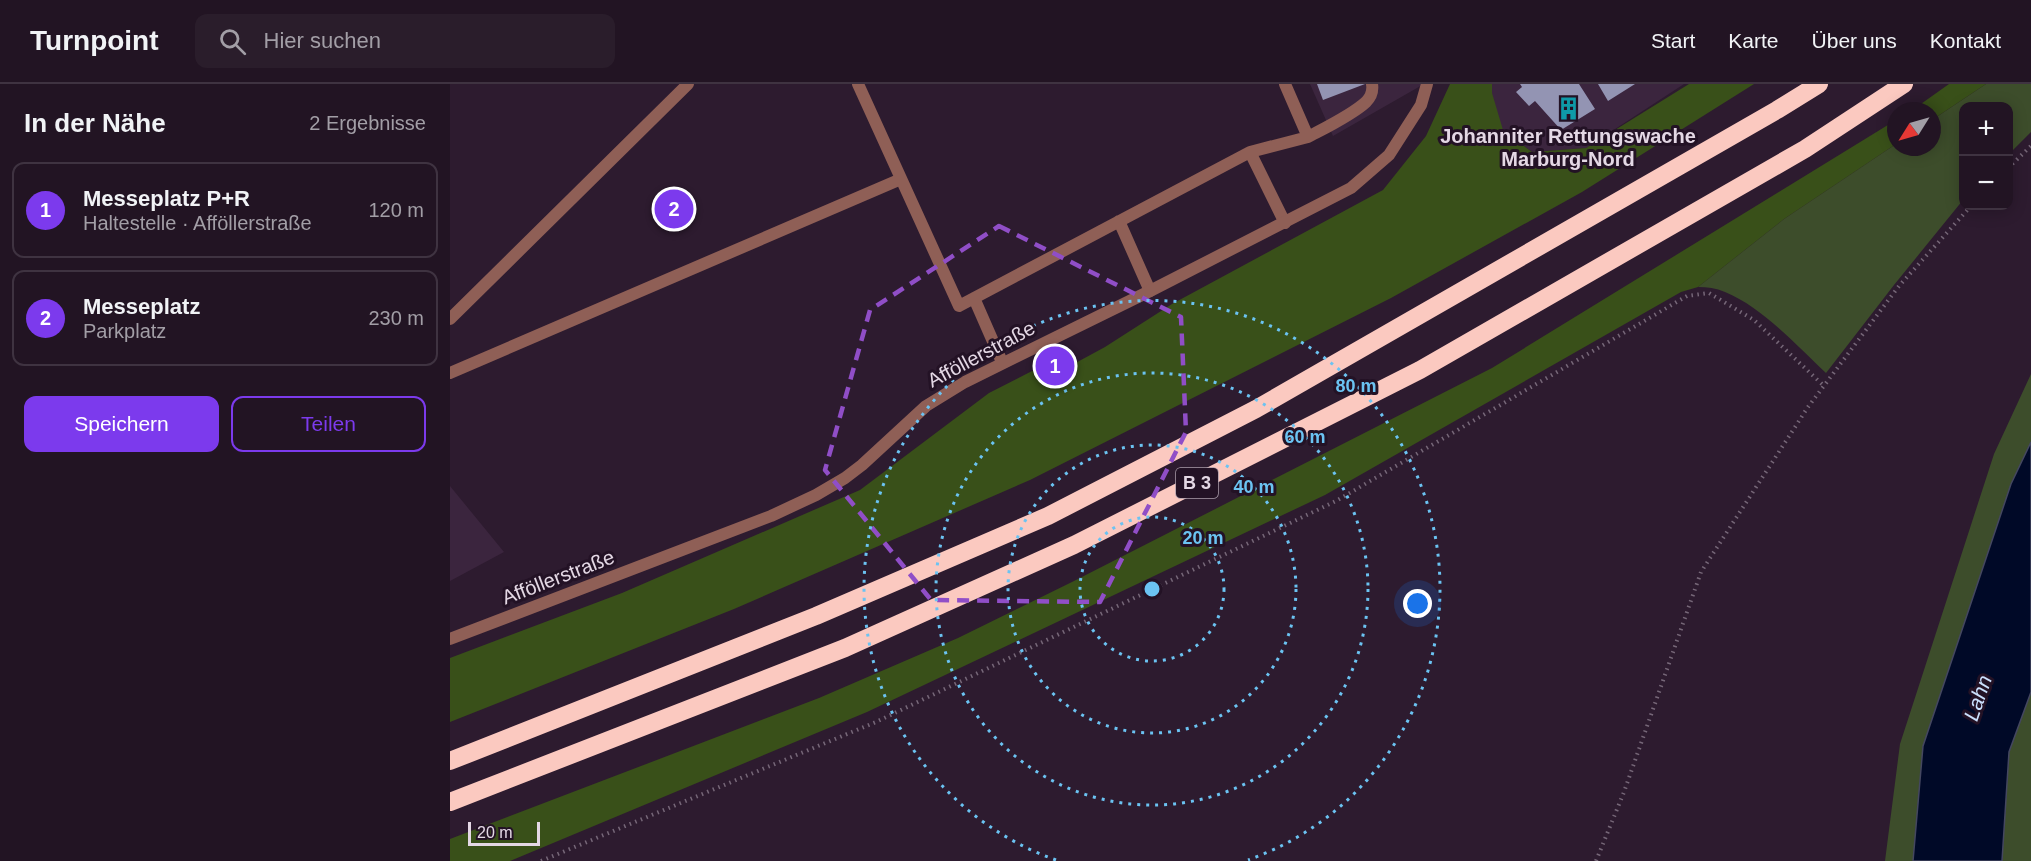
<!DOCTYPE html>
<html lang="de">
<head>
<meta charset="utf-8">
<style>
  :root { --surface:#221423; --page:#2a1d2b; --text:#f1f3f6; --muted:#a29ea6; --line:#3f3341; --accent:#7c3aed }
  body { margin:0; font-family:Arial,sans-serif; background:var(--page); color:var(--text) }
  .controls { position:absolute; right:18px; top:18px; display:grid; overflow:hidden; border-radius:12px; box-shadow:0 3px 15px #0003 }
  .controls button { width:54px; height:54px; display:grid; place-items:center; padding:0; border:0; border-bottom:2px solid var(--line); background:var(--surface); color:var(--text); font:30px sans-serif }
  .compass { position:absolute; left:1437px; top:18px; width:54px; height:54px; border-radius:50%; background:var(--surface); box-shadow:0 3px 15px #0003; rotate:233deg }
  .scale { position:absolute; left:18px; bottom:15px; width:72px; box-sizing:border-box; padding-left:6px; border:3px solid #e4d8e5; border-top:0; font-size:16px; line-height:21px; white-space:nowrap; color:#e4d8e5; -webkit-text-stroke:4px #231225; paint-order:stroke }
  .you { position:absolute; left:968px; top:520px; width:21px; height:21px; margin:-15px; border:4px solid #fff; border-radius:50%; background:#1a73e8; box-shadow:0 0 0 9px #1a73e833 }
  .badge { display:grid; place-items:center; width:39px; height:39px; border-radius:50%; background:var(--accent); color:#fff; font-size:20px; font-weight:700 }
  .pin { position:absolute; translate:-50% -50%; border:3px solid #fff; box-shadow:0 2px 6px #0006 }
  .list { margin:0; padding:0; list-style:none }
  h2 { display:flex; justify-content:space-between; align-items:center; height:78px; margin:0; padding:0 24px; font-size:26px }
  h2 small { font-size:20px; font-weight:400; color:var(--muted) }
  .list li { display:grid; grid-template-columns:39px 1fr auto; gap:18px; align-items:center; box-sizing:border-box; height:96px; margin:0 12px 12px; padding:0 12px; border:2px solid var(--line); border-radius:12px }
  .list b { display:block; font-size:22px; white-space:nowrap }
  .list p { margin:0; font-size:20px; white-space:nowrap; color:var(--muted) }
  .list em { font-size:20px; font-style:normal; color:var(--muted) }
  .actions { display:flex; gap:12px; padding:18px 24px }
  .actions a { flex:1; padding:14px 0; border:2px solid var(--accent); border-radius:12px; text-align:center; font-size:21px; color:var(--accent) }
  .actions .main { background:var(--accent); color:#fff }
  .icon { flex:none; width:33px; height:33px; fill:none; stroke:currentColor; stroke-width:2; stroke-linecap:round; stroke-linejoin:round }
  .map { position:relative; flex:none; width:1581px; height:777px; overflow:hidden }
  header { display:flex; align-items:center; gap:36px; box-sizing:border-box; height:84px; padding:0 30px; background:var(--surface); border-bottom:2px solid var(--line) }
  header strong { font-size:28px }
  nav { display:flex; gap:33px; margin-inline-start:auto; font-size:21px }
  .search { width:420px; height:54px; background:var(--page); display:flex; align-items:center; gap:15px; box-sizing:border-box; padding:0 21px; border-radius:12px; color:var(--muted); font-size:22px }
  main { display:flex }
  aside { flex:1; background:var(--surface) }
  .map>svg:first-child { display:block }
  .built { fill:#3b253e }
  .green { fill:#3d4d2b }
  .forest { fill:#395019 }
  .water { fill:#000927; stroke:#444760; stroke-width:1.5 }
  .building { fill:#9394b3 }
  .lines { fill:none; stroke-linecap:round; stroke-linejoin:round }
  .path { stroke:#766778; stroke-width:4; stroke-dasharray:1.5 4.5; stroke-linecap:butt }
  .lane { stroke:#8f5f56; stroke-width:12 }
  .street { stroke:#8f5f56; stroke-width:12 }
  .highway { stroke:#fbc9c0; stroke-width:18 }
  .marked { fill:none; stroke:#904ec7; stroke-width:4.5; stroke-dasharray:12 8; stroke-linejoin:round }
  .ring { fill:none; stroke:#6bc3f2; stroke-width:3; stroke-dasharray:3 6 }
  .labels { text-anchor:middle; stroke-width:6; stroke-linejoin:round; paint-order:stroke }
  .shield { fill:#231225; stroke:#aa9dab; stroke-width:1.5 }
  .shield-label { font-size:18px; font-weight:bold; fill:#e4d8e5 }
  .poi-label { font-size:20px; font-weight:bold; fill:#e4d8e5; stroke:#231225 }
  .street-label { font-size:20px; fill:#e4d8e5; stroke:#231225 }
  .water-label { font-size:21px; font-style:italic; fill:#cbe0fd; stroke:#231225 }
  .centre { fill:#6bc3f2; stroke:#231225; stroke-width:3 }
  .ring-label { font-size:18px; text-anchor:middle; font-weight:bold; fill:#6bc3f2; stroke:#231225; stroke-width:6; stroke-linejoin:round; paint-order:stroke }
</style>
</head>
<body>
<header>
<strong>Turnpoint</strong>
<div class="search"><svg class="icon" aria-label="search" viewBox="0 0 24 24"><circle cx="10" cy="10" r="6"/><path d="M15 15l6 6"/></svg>Hier suchen</div>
<nav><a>Start</a><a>Karte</a><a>Über uns</a><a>Kontakt</a></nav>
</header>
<main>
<aside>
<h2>In der Nähe<small>2 Ergebnisse</small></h2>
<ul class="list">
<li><span class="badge">1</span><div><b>Messeplatz P+R</b><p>Haltestelle · Afföllerstraße</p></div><em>120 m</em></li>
<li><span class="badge">2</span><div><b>Messeplatz</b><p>Parkplatz</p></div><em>230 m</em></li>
</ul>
<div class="actions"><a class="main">Speichern</a><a>Teilen</a></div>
</aside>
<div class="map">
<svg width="1581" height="777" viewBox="0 0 1581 777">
  <rect width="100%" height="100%" fill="#2d1b2f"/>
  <path class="built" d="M860 0H974L883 52Z
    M1022 0H1234L1136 64 1082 68 1053 46Z
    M0 402 54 468 0 497Z"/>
  <path class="green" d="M1536 0H1581V48L1559 70 1558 22H1514L1513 116 1444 201 1376 289C1347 262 1312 223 1275 208 1266 204 1257 203 1248 203L1334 135 1446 60V63H1482V36Z
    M1581 290V358L1561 400 1473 662 1463 777H1435L1450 660 1544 370Z
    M1581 608V777H1552L1559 668Z"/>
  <path class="forest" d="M1000 0H1042V9L1053 46 1082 68 1136 64 1239 0H1304L1132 108 941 214 580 396 284 525 0 638V574L172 509 410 406 539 309 582 287 607 289 655 263 722 220 933 106 976 52Z
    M1499 0H1536L1482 36V27H1461Z
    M1446 36V60L1334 135 1248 203 1231 208 875 411 417 628 60 777H0V755L369 614 508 554 624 497 1042 284Z"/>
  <path class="water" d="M1581 358V608L1559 668 1552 777H1463L1473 662 1561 400Z"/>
  <path class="building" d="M867 0H915L873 16Z
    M1070 0H1129L1145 25 1111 46 1085 17 1079 22 1066 8 1072 3Z
    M1148 0H1185L1158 17Z"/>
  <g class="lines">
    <path class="path" d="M1558 84 1581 62
      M91 777 426 638 886 417 1237 212 1259 209 1304 236 1374 302
      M1146 777 1174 708 1251 488 1358 323 1449 202 1521 122"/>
    <path class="lane" d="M408 0 509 222 800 68
      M835 0 858 53 800 68 835 139
      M858 53C875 44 902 31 916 18 921 13 923 6 922 0
      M669 137 700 207
      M524 214 552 278
      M0 235 238 0
      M0 289 451 95"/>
    <path class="street" d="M0 555 321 432 366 411 395 394 412 381 476 322 515 298 700 207 901 104 939 71 971 21 977 0"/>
    <path class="highway" d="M0 677 366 532 598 432 806 325 1327 26 1369 0
      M0 718 395 564 624 461 970 286 1355 65 1454 0"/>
  </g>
  <path class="marked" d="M549 142 731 233 736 348 650 518 481 516 375 386 420 226Z"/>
  <g class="ring">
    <circle cx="702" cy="505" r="72"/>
    <circle cx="702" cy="505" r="144"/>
    <circle cx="702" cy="505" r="216"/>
    <path d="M606 776A288 288 0 1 1 798 776"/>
  </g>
  <defs>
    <symbol id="building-bare" viewBox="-9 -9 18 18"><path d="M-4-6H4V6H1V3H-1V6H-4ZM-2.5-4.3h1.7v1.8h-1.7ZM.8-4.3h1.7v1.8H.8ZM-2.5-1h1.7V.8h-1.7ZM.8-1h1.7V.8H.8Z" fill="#0f9aa8" stroke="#231225" stroke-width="2.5" paint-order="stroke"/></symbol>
  </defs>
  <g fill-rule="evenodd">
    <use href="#building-bare" x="1102" y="8" width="33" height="33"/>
  </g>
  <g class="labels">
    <rect class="shield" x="726" y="384" width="42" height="30" rx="4.5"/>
    <g class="shield-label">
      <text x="747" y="405">B 3</text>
    </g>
    <g class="poi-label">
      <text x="1118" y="59">Johanniter Rettungswache<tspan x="1118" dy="23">Marburg-Nord</tspan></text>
    </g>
    <g class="street-label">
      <text transform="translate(531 270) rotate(-28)" y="7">Afföllerstraße</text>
      <text transform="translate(108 493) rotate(-21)" y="7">Afföllerstraße</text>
    </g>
    <g class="water-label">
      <text transform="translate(1528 614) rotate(-71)" y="7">Lahn</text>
    </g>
  </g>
  <circle cx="702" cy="505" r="9" class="centre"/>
  <g class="ring-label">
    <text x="906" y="308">80 m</text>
    <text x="855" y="359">60 m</text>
    <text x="804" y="409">40 m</text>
    <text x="753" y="460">20 m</text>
  </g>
</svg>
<div class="controls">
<button>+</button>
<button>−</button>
</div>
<svg class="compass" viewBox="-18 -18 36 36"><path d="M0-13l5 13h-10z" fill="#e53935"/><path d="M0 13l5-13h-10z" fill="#a29ea6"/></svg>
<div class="scale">20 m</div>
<div class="you"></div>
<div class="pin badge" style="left:605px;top:282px">1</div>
<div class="pin badge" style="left:224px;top:125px">2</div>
</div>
</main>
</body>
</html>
